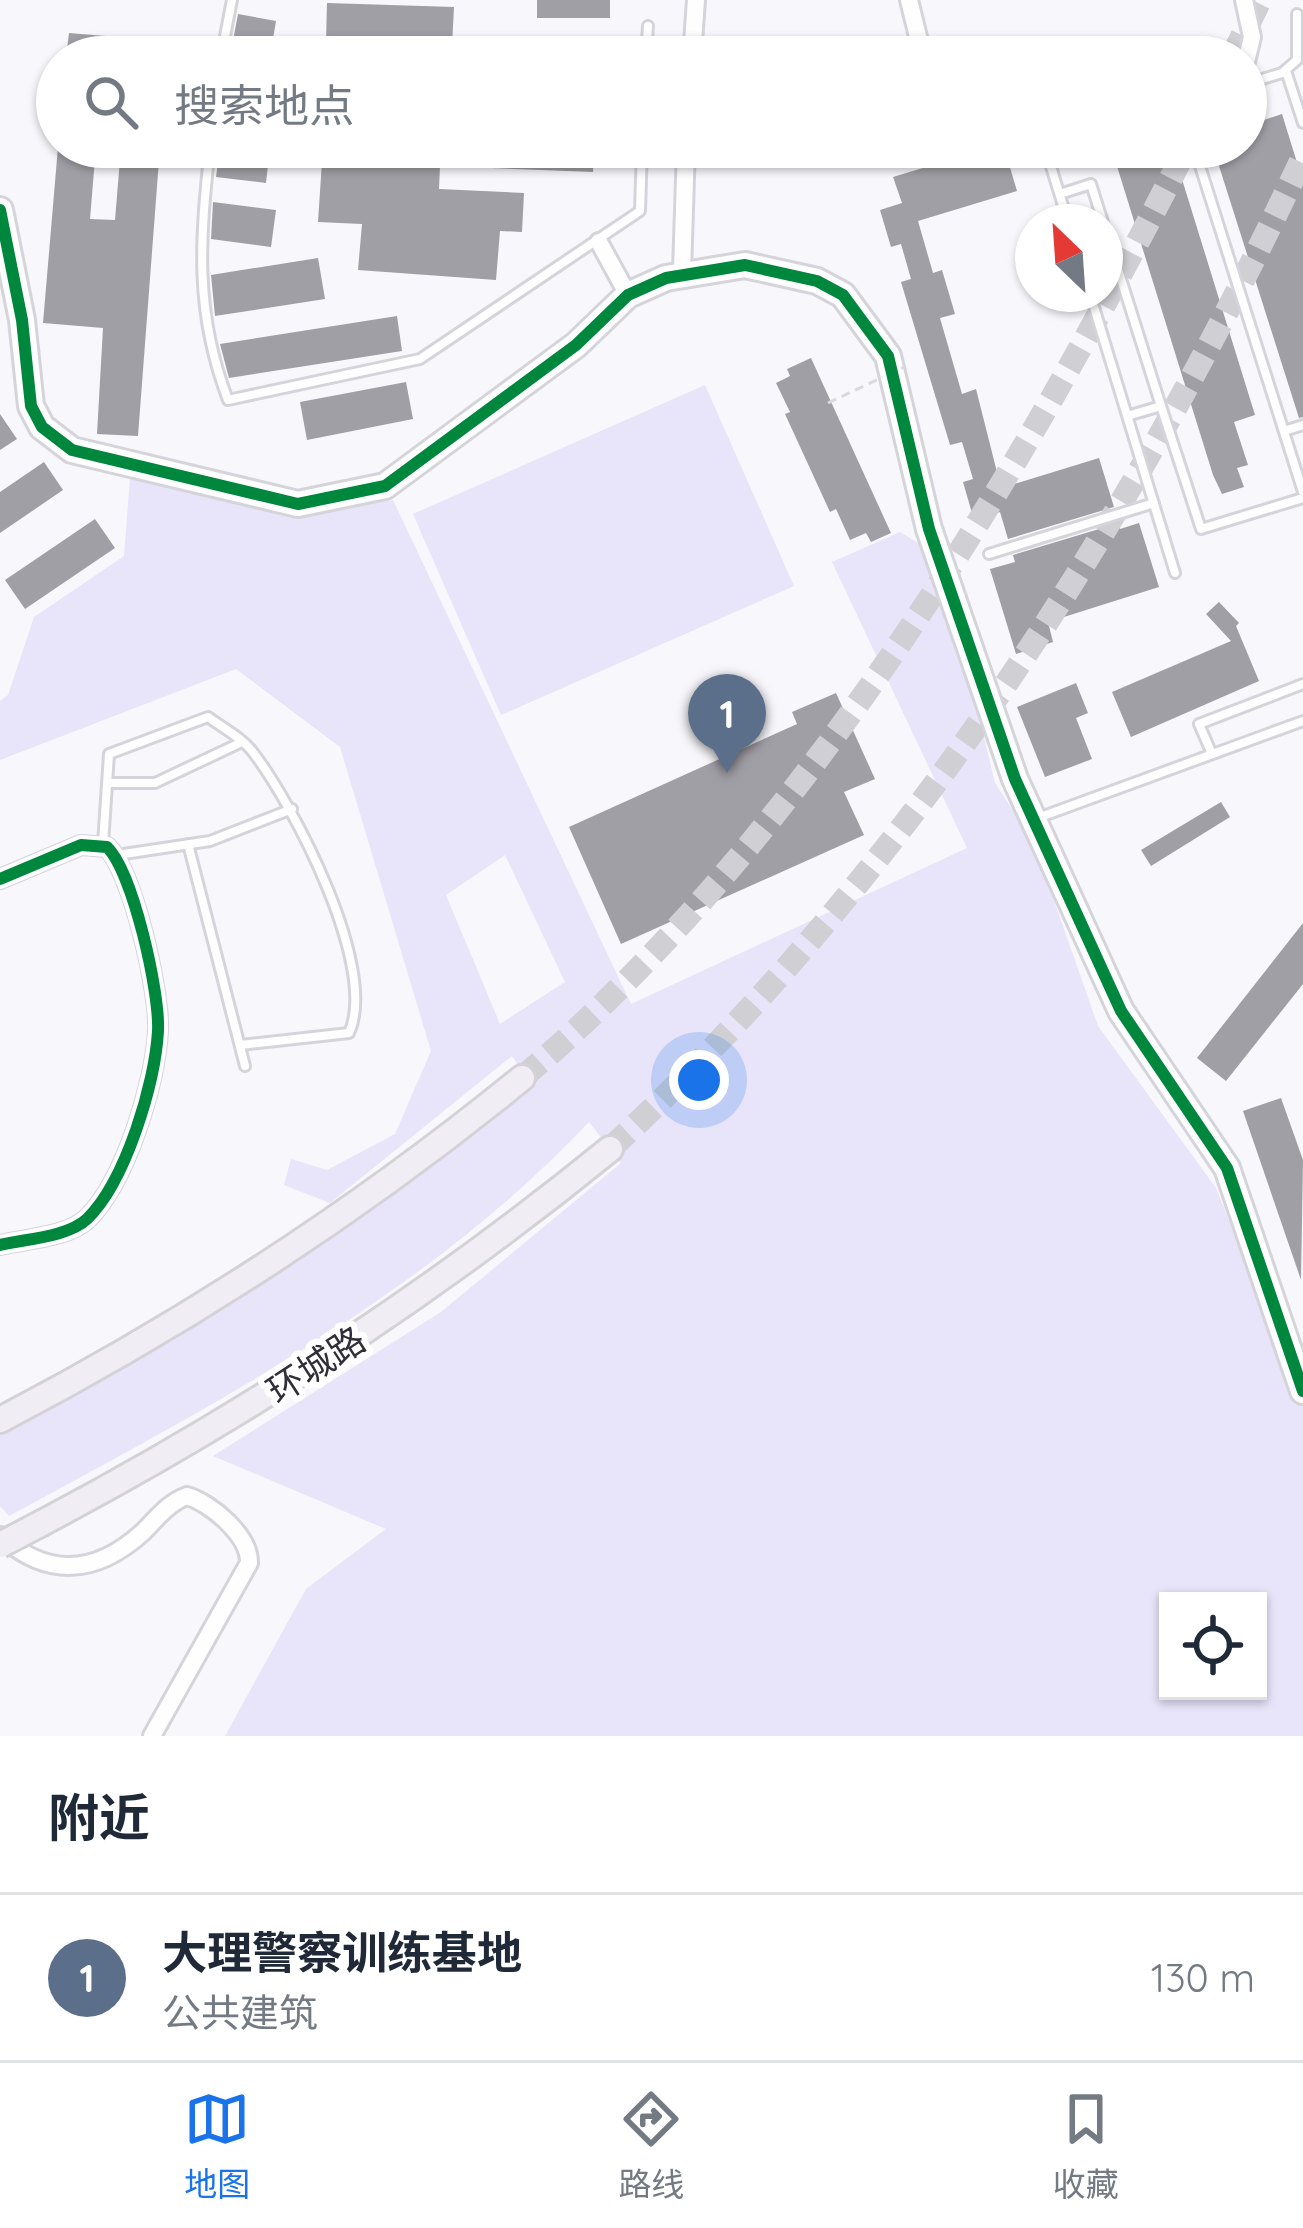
<!DOCTYPE html>
<html lang="zh">
<head>
<meta charset="utf-8">
<style>
  :root { --surface:#fff; --page:#f2f2f3; --text:#1f2937; --muted:#747a83; --line:#e0e1e3; --accent:#1a73e8 }
  body { margin:0; font-family:Quicksand,"Noto Sans SC",sans-serif; background:var(--page); color:var(--text) }
  .controls { position:absolute; right:36px; bottom:36px; display:grid; overflow:hidden; border-radius:0px; box-shadow:0 3px 9px #0004 }
  .controls button { width:108px; height:108px; display:grid; place-items:center; padding:0; border:0; border-bottom:3px solid var(--line); background:var(--surface); color:var(--text); font:60px sans-serif }
  .compass { position:absolute; left:1015px; top:204px; width:108px; height:108px; border-radius:50%; background:var(--surface); box-shadow:0 3px 9px #0004; rotate:335deg }
  .you { position:absolute; left:699px; top:1080px; width:42px; height:42px; margin:-30px; border:9px solid #fff; border-radius:50%; background:#1a73e8; box-shadow:0 0 0 18px #1a73e833 }
  .badge { display:grid; place-items:center; width:78px; height:78px; border-radius:50%; background:var(--accent); color:#fff; font-size:39px; font-weight:700 }
  .pin { position:absolute; translate:-50% -99px; filter:drop-shadow(0 3px 6px #0008) }
  .pin::after { content:''; position:absolute; top:63px; width:42px; height:36px; background:inherit; clip-path:polygon(0 0,100% 0,50% 100%) }
  .list { margin:0; padding:0; list-style:none }
  h2 { display:flex; justify-content:space-between; align-items:center; height:156px; margin:0; padding:0 48px; font-size:51px }
  h2 small { font-size:39px; font-weight:400; color:var(--muted) }
  .list li { display:grid; grid-template-columns:78px 1fr auto; gap:36px; align-items:center; box-sizing:border-box; height:168px; padding:0 48px; border-top:3px solid var(--line) }
  .list b { display:block; font-size:45px; white-space:nowrap }
  .list p { margin:0; font-size:39px; white-space:nowrap; color:var(--muted) }
  .list em { font-size:39px; font-style:normal; color:var(--muted) }
  .icon { flex:none; width:66px; height:66px; fill:none; stroke:currentColor; stroke-width:2; stroke-linecap:round; stroke-linejoin:round }
  .map { position:relative; flex:none; width:1303px; height:1736px; overflow:hidden }
  .search { position:absolute; background:var(--surface); box-shadow:0 3px 9px #0004; left:36px; right:36px; top:36px; height:132px; display:flex; align-items:center; gap:30px; box-sizing:border-box; padding:0 42px; border-radius:66px; color:var(--muted); font-size:45px }
  .sheet { height:324px; background:var(--surface) }
  nav { display:flex; justify-content:space-around; align-items:center; box-sizing:border-box; height:168px; border-top:3px solid var(--line); background:var(--surface); font-size:33px; color:var(--muted) }
  nav a { display:grid; justify-items:center; gap:6px }
  nav .on { color:var(--accent) }
  .map>svg:first-child { display:block }
  .green { fill:#e8e4f9; fill-rule:evenodd }
  .building { fill:#a19fa6 }
  .lines { fill:none; stroke-linecap:round; stroke-linejoin:round }
  .primary-tunnel { stroke:#d0cfd4; stroke-width:24; stroke-dasharray:24 12; stroke-linecap:butt }
  .lane-casing { stroke:#d6d4db; stroke-width:14 }
  .street-casing { stroke:#d6d4db; stroke-width:22 }
  .secondary-casing { stroke:#d6d4db; stroke-width:30 }
  .primary-casing { stroke:#d3d2d6; stroke-width:30 }
  .lane { stroke:#fefefe; stroke-width:8 }
  .street { stroke:#fefefe; stroke-width:16 }
  .secondary { stroke:#fefefe; stroke-width:24 }
  .primary { stroke:#f0eef4; stroke-width:24 }
  .primary-bridge-casing { stroke:#d3d2d6; stroke-width:30; stroke-linecap:butt }
  .path-bridge { stroke:#dad9dc; stroke-width:3; stroke-dasharray:9 6; stroke-linecap:butt }
  .primary-bridge { stroke:#f0eef4; stroke-width:24 }
  .cycleway-casing { stroke:#fff; stroke-width:20 }
  .cycleway { stroke:#00873e; stroke-width:12 }
  .labels { text-anchor:middle; stroke-width:12; stroke-linejoin:round; paint-order:stroke }
  .street-label { font-size:36px; fill:#302e39; stroke:#fff }
</style>
</head>
<body>
<div class="map">
<svg width="1303" height="1736" viewBox="0 0 1303 1736">
  <rect width="100%" height="100%" fill="#f8f7fb"/>
  <path class="green" d="M705 385 794 586 501 715 413 514Z
    M130 478 287 516 393 500 631 1004 967 848 832 562 900 532 923 546 972 688 995 783 1033 841 1098 1026 1216 1188 1303 1406V1736H225L306 1589 386 1529 213 1456 441 1312 621 1163 589 1122C427 1294 215 1404 9 1516L0 1506V1428L532 1085 512 1056 330 1203 284 1185 291 1159 327 1170 395 1134 431 1051 340 747 236 669 0 760V701L8 695 34 617 124 556ZM505 855 565 982 500 1024 446 895ZM1168 1601H1258V1691H1168Z"/>
  <path class="building" d="M537 0H610V18H537Z
    M327 3 454 7 452 46 326 42Z
    M238 14 276 21 270 57 231 51Z
    M69 33 106 36 104 57H66Z
    M130 41 169 45 168 57H129Z
    M1282 114 1303 182V417L1299 418 1213 147H1246V126Z
    M58 147H96L90 219 115 220 121 147H160L138 436 97 434 103 328 43 323Z
    M220 147H270L266 183 216 177Z
    M316 147H594L593 172 440 166 439 189 524 193 522 232 500 231 496 280 358 270 362 224 318 222 322 161H316Z
    M992 147H1004L1017 191 918 221 933 273 942 270 955 314 940 318 962 394 976 389 1001 488 1099 458 1114 507 1008 539 1000 512 974 520 963 482 973 479 962 442 950 445 901 282 911 279 901 244 891 247 880 210 902 203 893 177Z
    M1111 147H1172L1255 415 1234 422 1248 465 1237 468 1244 487 1222 494 1213 475Z
    M213 202 276 210 271 247 211 239Z
    M318 258 325 299 215 316 211 275Z
    M397 316 402 351 229 378 220 344Z
    M811 358 891 533 871 542 866 533 850 540 836 509 830 512 785 414 790 412 776 383 790 376 787 369Z
    M406 382 413 419 307 440 300 402Z
    M0 414 17 439 0 450Z
    M44 462 63 490 0 533V492Z
    M95 519 115 548 25 609 5 580Z
    M1119 523 1120 529 1139 523 1159 587 1048 622 1053 642 1016 654 990 569 1015 562 1013 555Z
    M1219 602 1239 623 1236 626 1259 681 1131 737 1112 692 1231 641 1206 614Z
    M1076 683 1088 713 1076 718 1092 759 1045 777 1017 707Z
    M836 693 875 779 844 792 864 835 621 944 569 827 797 724 792 712Z
    M1221 802 1230 817 1151 866 1141 850Z
    M1303 923V984L1226 1081 1197 1058Z
    M1281 1098 1303 1160 1301 1280 1243 1111Z"/>
  <g class="lines">
    <path class="primary-tunnel" d="M1232 57 1260 0
      M522 1078C808 835 1018 478 1187 147
      M610 1149C908 873 1131 524 1303 157"/>
    <defs>
      <path id="lane" d="M221 57 232 0
        M646 57 648 26
        M1286 71 1303 123
        M1246 84 1282 73 1297 60V14
        M210 147C200 240 194 311 228 400L420 359 640 211 642 147
        M1045 147 1068 222
        M1194 147 1303 492
        M1060 194 1091 184 1103 222
        M1105 228 1161 406
        M1090 294 1175 573
        M1127 416 1161 406 1201 529 1303 498
        M1284 431 1303 425
        M989 554 1154 503
        M1212 754 1199 724 1303 684
        M107 783H155L242 742
        M1035 819 1303 721
        M103 844 109 754 208 717C223 728 241 737 252 751 294 805 379 969 349 1033L240 1045
        M188 844 245 1066
        M117 855 210 841 292 809"/>
      <path id="street" d="M909 0 923 57
        M1244 0 1252 37 1246 62
        M692 57 696 0
        M599 242 628 295
        M682 272 686 147
        M0 879 81 845 107 847C133 872 160 993 158 1031 155 1083 126 1181 87 1219 68 1237 25 1239 0 1245
        M1 1536C48 1579 97 1574 143 1532 157 1518 168 1503 187 1496 211 1503 250 1536 249 1563L152 1736"/>
      <path id="secondary" d="M0 210 22 320 31 406 42 427 72 450 298 504 385 486 576 345 628 295 666 278 745 265 817 281 843 295 888 356 929 529 1015 779 1121 1011 1227 1168 1303 1391"/>
      <path id="primary" d="M0 1420C186 1323 359 1211 522 1078
        M42 1523C245 1416 432 1294 610 1149"/>
    </defs>
    <use href="#lane" class="lane-casing"/>
    <use href="#street" class="street-casing"/>
    <use href="#secondary" class="secondary-casing"/>
    <use href="#primary" class="primary-casing"/>
    <use href="#lane" class="lane"/>
    <use href="#street" class="street"/>
    <use href="#secondary" class="secondary"/>
    <use href="#primary" class="primary"/>
    <defs>
      <path id="primary-bridge" d="M0 1545 42 1523"/>
    </defs>
    <use href="#primary-bridge" class="primary-bridge-casing"/>
    <path class="path-bridge" d="M828 403 904 367"/>
    <use href="#primary-bridge" class="primary-bridge"/>
    <defs>
      <path id="cycleway" d="M0 210 22 320 31 406 42 427 72 450 298 504 385 486 576 345 628 295 666 278 745 265 817 281 843 295 888 356 929 529 1015 779 1121 1011 1227 1168 1303 1391
        M0 879 81 845 107 847C133 872 160 993 158 1031 155 1083 126 1181 87 1219 68 1237 25 1239 0 1245"/>
    </defs>
    <use href="#cycleway" class="cycleway-casing"/>
    <use href="#cycleway" class="cycleway"/>
  </g>
  <g class="labels">
    <g class="street-label">
      <text transform="translate(316 1365) rotate(-33)" y="13">环城路</text>
    </g>
  </g>
</svg>
<div class="controls">
<button><svg class="icon" aria-label="locate" viewBox="0 0 24 24"><circle cx="12" cy="12" r="6"/><path d="M12 2v4M12 18v4M2 12h4M18 12h4"/></svg></button>
</div>
<svg class="compass" viewBox="-18 -18 36 36"><path d="M0-13l5 13h-10z" fill="#e53935"/><path d="M0 13l5-13h-10z" fill="#747a83"/></svg>
<div class="you"></div>
<div class="pin badge" style="left:727px;top:773px;background:#5c6f8a">1</div>
<div class="search"><svg class="icon" aria-label="search" viewBox="0 0 24 24"><circle cx="10" cy="10" r="6"/><path d="M15 15l6 6"/></svg>搜索地点</div>
</div>
<section class="sheet">
<h2>附近<small></small></h2>
<ul class="list">
<li><span class="badge" style="background:#5c6f8a">1</span><div><b>大理警察训练基地</b><p>公共建筑</p></div><em>130 m</em></li>
</ul>
</section>
<nav>
<a class="on"><svg class="icon" aria-label="map" viewBox="0 0 24 24"><path d="M3 6l6-2 6 2 6-2v14l-6 2-6-2-6 2zM9 4v14M15 6v14"/></svg>地图</a>
<a><svg class="icon" aria-label="directions" viewBox="0 0 24 24"><path d="M12 3l9 9-9 9-9-9zM9 14v-3h6M13 9l2 2-2 2"/></svg>路线</a>
<a><svg class="icon" aria-label="saved" viewBox="0 0 24 24"><path d="M7 4h10v16l-5-4-5 4z"/></svg>收藏</a>
</nav>
</body>
</html>
